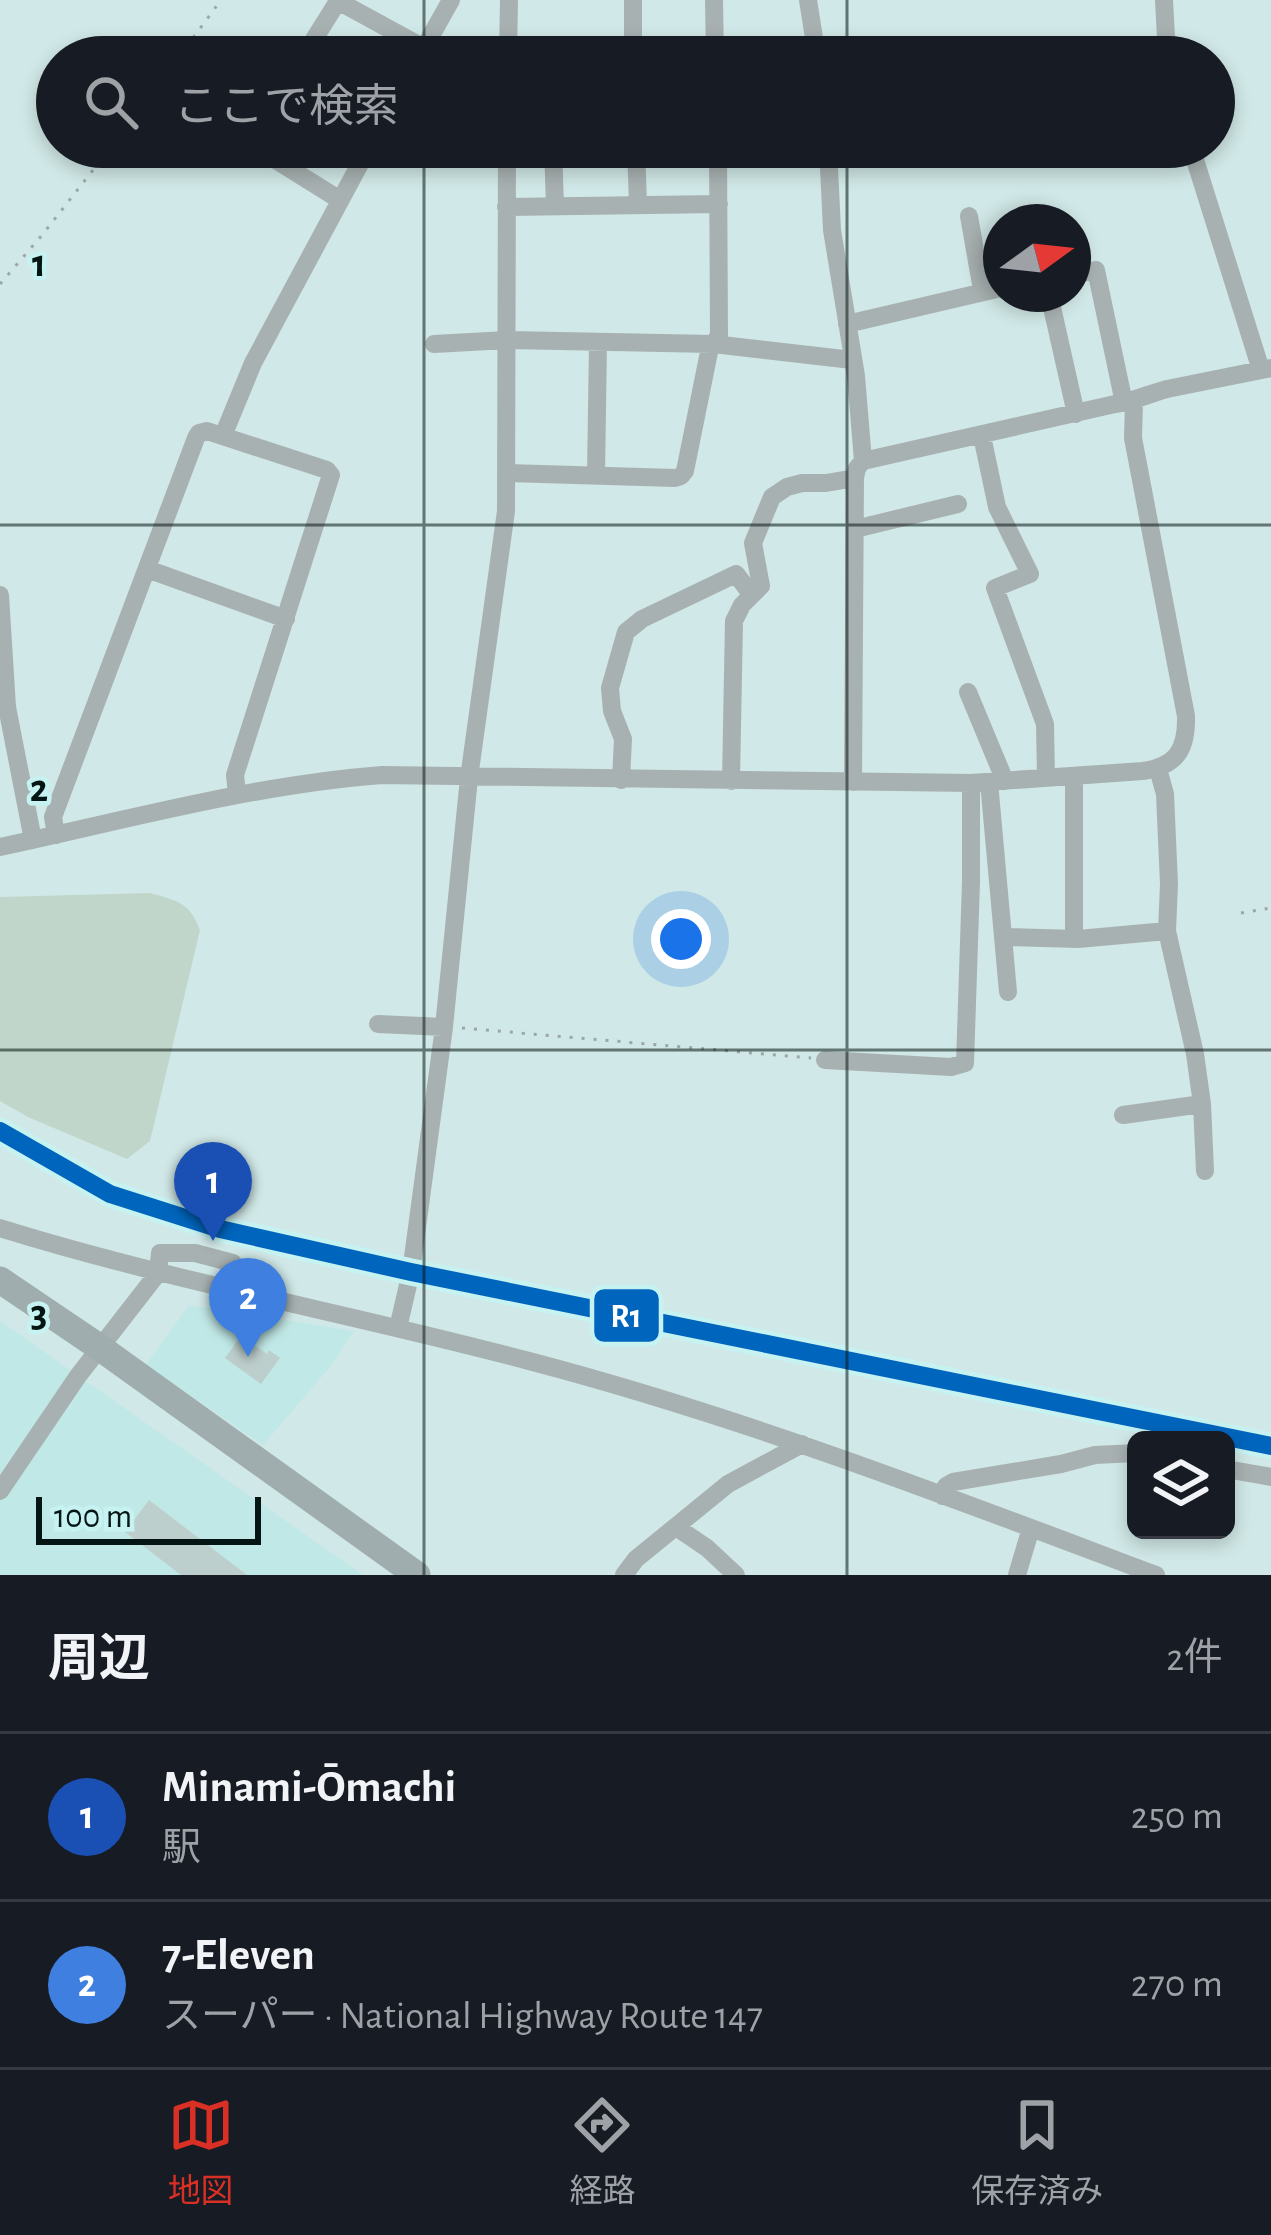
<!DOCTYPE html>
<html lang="ja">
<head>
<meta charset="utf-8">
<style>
  :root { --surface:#171b24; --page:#242831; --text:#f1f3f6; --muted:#9ea1a6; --line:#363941; --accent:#d93025 }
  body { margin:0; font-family:"Alegreya Sans","Noto Sans JP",sans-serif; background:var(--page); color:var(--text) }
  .controls { position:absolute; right:36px; bottom:36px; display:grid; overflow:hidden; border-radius:18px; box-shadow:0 6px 18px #0003 }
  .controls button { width:108px; height:108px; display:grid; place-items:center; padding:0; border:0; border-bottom:3px solid var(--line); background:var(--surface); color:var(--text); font:60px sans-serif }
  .compass { position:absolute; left:983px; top:204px; width:108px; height:108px; border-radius:50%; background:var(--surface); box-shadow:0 6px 18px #0003; rotate:75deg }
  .scale { position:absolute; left:36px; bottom:30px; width:225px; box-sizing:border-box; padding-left:12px; border:6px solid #051514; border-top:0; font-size:33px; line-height:42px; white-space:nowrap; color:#051514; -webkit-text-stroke:9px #c6f2f1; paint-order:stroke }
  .you { position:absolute; left:681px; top:939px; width:42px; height:42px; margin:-30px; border:9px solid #fff; border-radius:50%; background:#1a73e8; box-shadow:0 0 0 18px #1a73e833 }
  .badge { display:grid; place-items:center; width:78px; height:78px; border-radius:50%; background:var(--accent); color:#fff; font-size:39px; font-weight:700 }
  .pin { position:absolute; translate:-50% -99px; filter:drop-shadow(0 3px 6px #0008) }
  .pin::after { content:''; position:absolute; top:63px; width:42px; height:36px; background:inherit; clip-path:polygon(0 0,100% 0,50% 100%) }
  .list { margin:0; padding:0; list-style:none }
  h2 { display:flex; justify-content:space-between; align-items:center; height:156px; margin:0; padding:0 48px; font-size:51px }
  h2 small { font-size:39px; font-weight:400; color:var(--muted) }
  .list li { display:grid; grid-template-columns:78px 1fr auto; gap:36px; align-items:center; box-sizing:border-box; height:168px; padding:0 48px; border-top:3px solid var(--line) }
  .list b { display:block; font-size:45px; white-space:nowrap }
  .list p { margin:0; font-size:39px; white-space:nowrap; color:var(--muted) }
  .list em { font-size:39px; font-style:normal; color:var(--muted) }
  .icon { flex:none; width:66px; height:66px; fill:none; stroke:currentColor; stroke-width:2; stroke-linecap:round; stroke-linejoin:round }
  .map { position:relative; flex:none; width:1271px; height:1575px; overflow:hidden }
  .search { position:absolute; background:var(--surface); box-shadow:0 6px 18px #0003; left:36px; right:36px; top:36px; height:132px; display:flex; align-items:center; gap:30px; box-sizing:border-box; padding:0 42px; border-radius:66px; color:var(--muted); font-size:45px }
  .sheet { height:492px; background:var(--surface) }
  nav { display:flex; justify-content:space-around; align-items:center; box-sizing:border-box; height:168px; border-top:3px solid var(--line); background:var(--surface); font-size:33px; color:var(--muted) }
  nav a { display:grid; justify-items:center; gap:6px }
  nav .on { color:var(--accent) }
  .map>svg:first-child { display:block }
  .built { fill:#c0e8e6 }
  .green { fill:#c1d6ca }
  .building { fill:#bdcfcc }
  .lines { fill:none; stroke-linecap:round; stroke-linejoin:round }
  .path { stroke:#9ca7a7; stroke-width:3; stroke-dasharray:3 9; stroke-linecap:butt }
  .minor { stroke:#a8b1b1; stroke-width:18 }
  .highway { stroke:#9fadaf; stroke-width:27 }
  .rail-1-casing { stroke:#c6f2f1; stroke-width:27 }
  .rail-1 { stroke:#0065bd; stroke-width:18 }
  .grid { fill:none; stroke:#051514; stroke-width:3; stroke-opacity:0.55 }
  .grid-label { font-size:39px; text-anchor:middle; font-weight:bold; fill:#051514; stroke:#c6f2f1; stroke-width:9; stroke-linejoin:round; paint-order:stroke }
  .line-badge { stroke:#c6f2f1; stroke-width:4.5 }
  .badge-label { font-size:33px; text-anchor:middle; font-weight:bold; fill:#fff }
</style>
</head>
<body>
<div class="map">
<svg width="1271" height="1575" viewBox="0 0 1271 1575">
  <rect width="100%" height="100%" fill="#d0e8e7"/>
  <path class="built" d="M189 1305 354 1331 329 1368 263 1445 146 1365Z
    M0 1321 363 1575H0Z"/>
  <path class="green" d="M150 893C178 901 189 902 200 930L150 1141 127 1159 28 1117 0 1101V897Z"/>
  <path class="building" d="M241 1336 267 1354 269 1350 280 1358 261 1384 225 1358Z
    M149 1500 247 1575H181L125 1532Z"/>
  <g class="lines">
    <path class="path" d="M179 57 221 0
      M0 284 43 234 111 147
      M1241 913 1271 908
      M462 1028 811 1058"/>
    <path class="minor" d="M714 0 715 57
      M808 0 817 57
      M1164 0 1167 57
      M303 57 338 1 424 48
      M419 57 451 0
      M508 57 509 0
      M633 57V0
      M255 147 340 200
      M553 147 555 206
      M636 147 638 205
      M828 147 832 230 856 376 863 461 857 468 855 478 853 782
      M1191 147 1261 370
      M506 207 719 204
      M969 216 982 290
      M1073 275 1096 270 1124 403
      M1049 294 1076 414
      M847 324 1001 288
      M434 344 507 340 713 344 852 360
      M223 436 253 363 369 147
      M982 436 997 507 1030 574 995 588 1045 724 1046 778
      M863 461 1115 404C1135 401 1148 394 1167 389L1271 368
      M507 473 675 478 681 476 685 471 709 352 719 335 718 147
      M596 475 598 343
      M855 529 958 504
      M147 569 286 619
      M0 595 7 707 33 840
      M968 692 1005 781
      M1158 769 1165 794 1169 884 1167 931 1195 1054 1202 1104 1205 1171
      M1074 776V939
      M621 780 623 739 612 711 610 688 626 632 642 619 736 574 751 594
      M731 781 734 621 742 605 761 586 753 543 772 497 787 487 802 483H826L855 478
      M989 782 1008 992
      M56 835 53 817 196 438 199 433 207 431 327 470 331 475 235 775 237 794
      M0 847C127 820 252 785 382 775L971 783 1143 771C1176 766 1187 750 1186 716L1133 438 1134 402
      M1005 937 1078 939 1167 931
      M378 1024 444 1027
      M825 1060 951 1067 965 1063 971 882V783
      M1123 1115 1202 1104
      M0 1228C174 1282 353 1314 529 1361 743 1417 949 1497 1156 1575
      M398 1328 411 1272 444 1027 469 778 506 511 507 147
      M1226 1469 1271 1477
      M0 1491 78 1376 158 1273 160 1253H195L233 1263
      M942 1496 946 1486 953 1482 1061 1464 1095 1455 1136 1453
      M676 1527 707 1548 736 1575
      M624 1575 636 1559 728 1484 802 1444
      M1017 1575 1031 1528"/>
    <path class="highway" d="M0 1280 99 1347 417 1575"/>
    <defs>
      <path id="rail-1" d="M0 1131 110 1194 220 1229 411 1272 1271 1446"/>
    </defs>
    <use href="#rail-1" class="rail-1-casing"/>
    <use href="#rail-1" class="rail-1"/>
  </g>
  <path class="grid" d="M424 0V57M847 0V57M424 147V1575M847 147V1575M0 525H1271M0 1050H1271"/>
  <g class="grid-label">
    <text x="39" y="276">1</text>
    <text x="39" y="801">2</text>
    <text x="39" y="1326">3</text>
  </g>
  <rect class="line-badge" x="592" y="1287" width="69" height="57" rx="12" fill="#0065bd"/>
  <g class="badge-label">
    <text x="626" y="1327">R1</text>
  </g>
</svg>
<div class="controls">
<button><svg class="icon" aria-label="layers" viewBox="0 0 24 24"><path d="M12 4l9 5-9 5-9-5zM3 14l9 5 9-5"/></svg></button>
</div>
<svg class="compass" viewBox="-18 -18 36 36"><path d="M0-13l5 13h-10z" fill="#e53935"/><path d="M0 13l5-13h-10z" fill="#9ea1a6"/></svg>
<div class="scale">100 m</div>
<div class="you"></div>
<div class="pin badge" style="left:213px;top:1241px;background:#1a4fb4">1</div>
<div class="pin badge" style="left:248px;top:1357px;background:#3f7fe0">2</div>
<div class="search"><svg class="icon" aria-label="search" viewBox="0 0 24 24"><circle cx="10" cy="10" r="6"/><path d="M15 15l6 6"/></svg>ここで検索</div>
</div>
<section class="sheet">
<h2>周辺<small>2件</small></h2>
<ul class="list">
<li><span class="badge" style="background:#1a4fb4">1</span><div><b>Minami-Ōmachi</b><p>駅</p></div><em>250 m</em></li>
<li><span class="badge" style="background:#3f7fe0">2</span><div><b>7-Eleven</b><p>スーパー · National Highway Route 147</p></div><em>270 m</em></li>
</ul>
</section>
<nav>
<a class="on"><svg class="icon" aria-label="map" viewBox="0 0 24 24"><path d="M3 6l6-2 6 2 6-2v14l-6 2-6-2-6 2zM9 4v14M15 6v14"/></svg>地図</a>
<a><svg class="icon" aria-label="directions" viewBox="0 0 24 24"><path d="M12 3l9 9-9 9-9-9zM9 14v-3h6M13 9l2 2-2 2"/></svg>経路</a>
<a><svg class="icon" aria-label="saved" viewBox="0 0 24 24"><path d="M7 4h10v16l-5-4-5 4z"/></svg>保存済み</a>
</nav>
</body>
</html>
